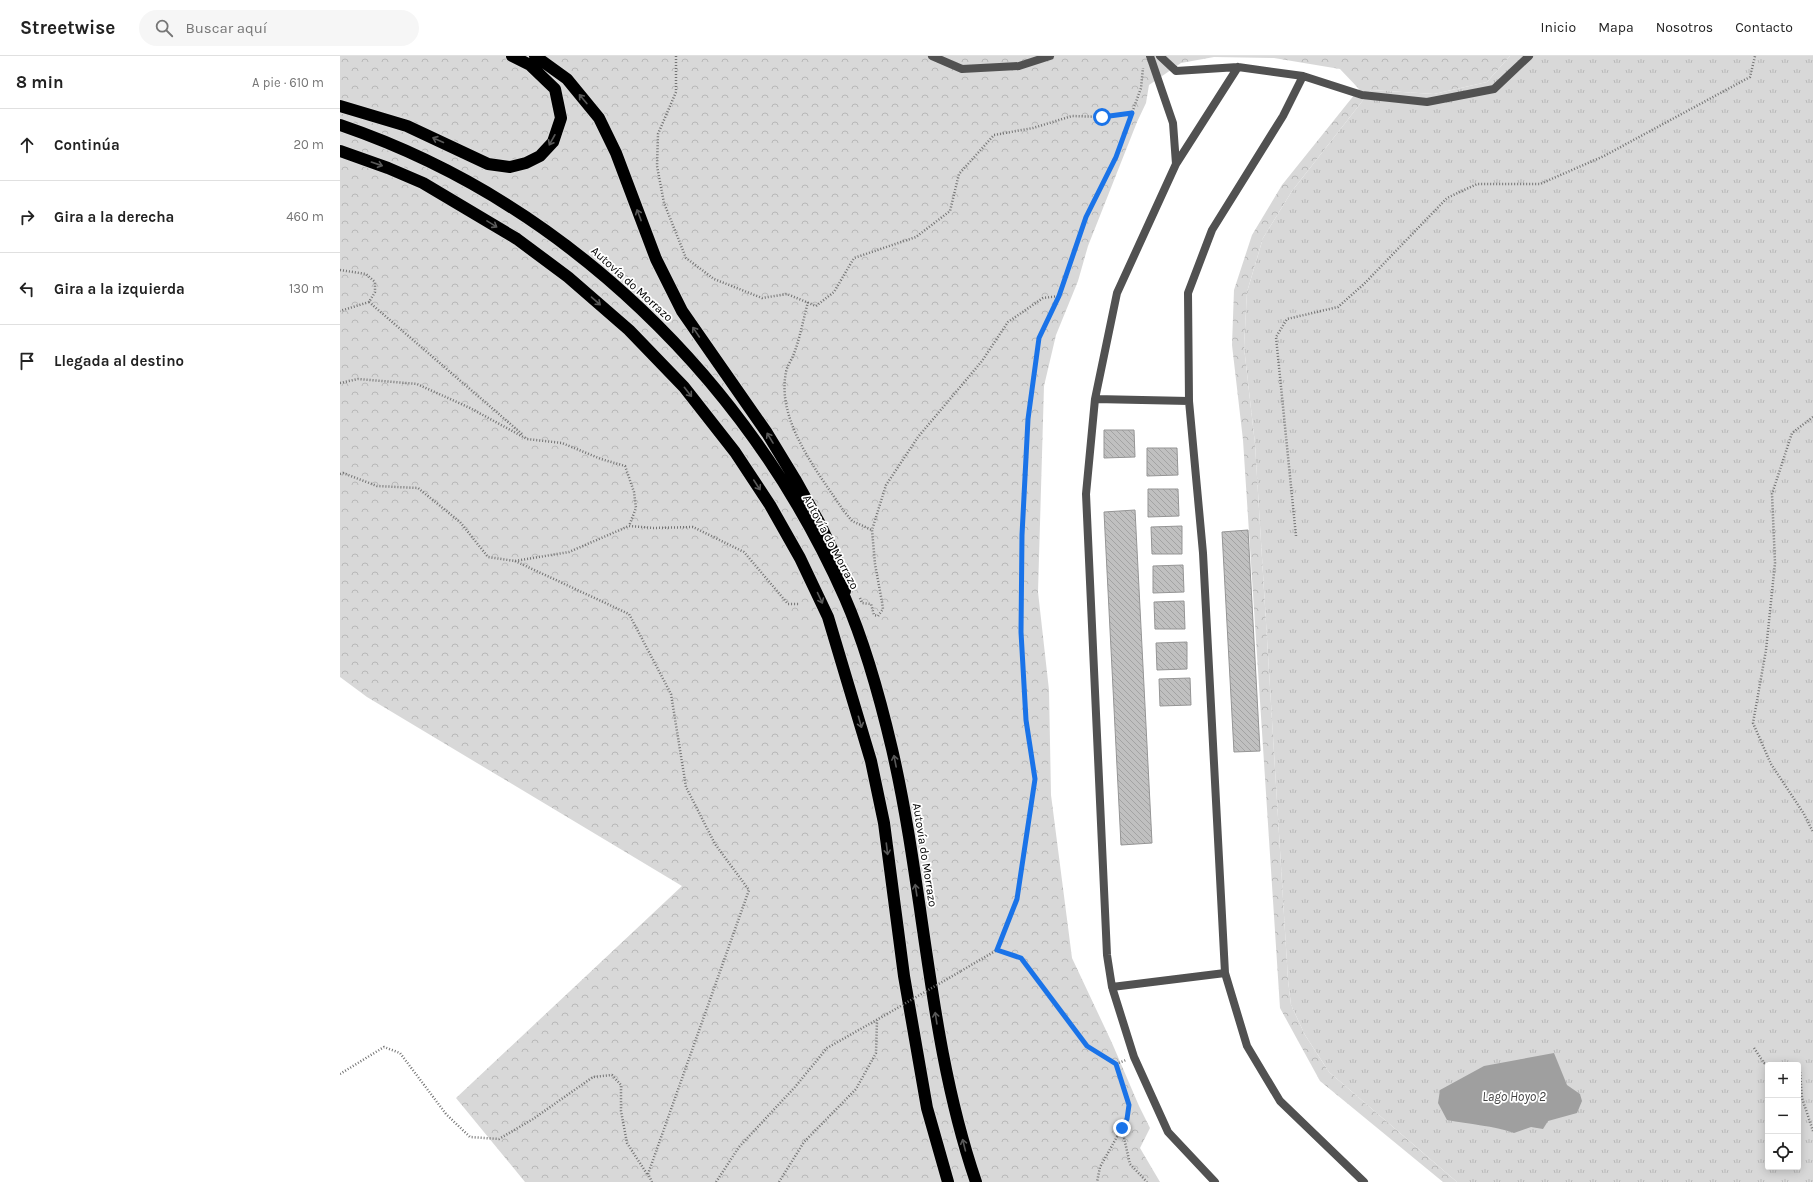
<!DOCTYPE html>
<html lang="es">
<head>
<meta charset="utf-8">
<style>
  :root { --surface:#fff; --page:#f6f6f6; --text:#222; --muted:#767676; --line:#e0e0e0 }
  body { margin:0; font-family:Karla,sans-serif; background:var(--page); color:var(--text) }
  .controls { position:absolute; right:12px; bottom:12px; display:grid; overflow:hidden; border-radius:4px; box-shadow:0 2px 10px #0003 }
  .controls button { width:36px; height:36px; display:grid; place-items:center; padding:0; border:0; border-bottom:1px solid var(--line); background:var(--surface); color:var(--text); font:20px sans-serif }
  .stop { position:absolute; width:12px; height:12px; margin:-9px; border:3px solid #1a73e8; border-radius:50%; background:#fff }
  .stop.end { background:#1a73e8; border-color:#fff; box-shadow:0 1px 4px #0008 }
  .list { margin:0; padding:0; list-style:none }
  h2 { display:flex; justify-content:space-between; align-items:center; height:52px; margin:0; padding:0 16px; font-size:17px }
  h2 small { font-size:13px; font-weight:400; color:var(--muted) }
  .list li { display:grid; grid-template-columns:26px 1fr auto; gap:12px; align-items:center; box-sizing:border-box; height:72px; padding:0 16px; border-top:1px solid var(--line) }
  .list b { display:block; font-size:15px; white-space:nowrap }
  .list em { font-size:13px; font-style:normal; color:var(--muted) }
  .icon { flex:none; width:22px; height:22px; fill:none; stroke:currentColor; stroke-width:2; stroke-linecap:round; stroke-linejoin:round }
  .map { position:relative; flex:none; width:1473px; height:1126px; overflow:hidden }
  header { display:flex; align-items:center; gap:24px; box-sizing:border-box; height:56px; padding:0 20px; background:var(--surface); border-bottom:1px solid var(--line) }
  header strong { font-size:19px }
  nav { display:flex; gap:22px; margin-inline-start:auto; font-size:14px }
  .search { width:280px; height:36px; background:var(--page); display:flex; align-items:center; gap:10px; box-sizing:border-box; padding:0 14px; border-radius:22px; color:var(--muted); font-size:15px }
  main { display:flex }
  aside { flex:1; background:var(--surface) }
  .map>svg:first-child { display:block }
  .grass { fill:url(#grass-tufts); fill-rule:evenodd }
  .forest { fill:url(#forest-crowns) }
  .water { fill:#9f9f9f }
  .building { fill:url(#building-back-hatch); stroke:#959595 }
  .lines { fill:none; stroke-linecap:round; stroke-linejoin:round }
  .highway-casing { stroke:#dbdbdb; stroke-width:14 }
  .path { stroke:#737373; stroke-width:2.5; stroke-dasharray:1 2; stroke-linecap:butt }
  .street { stroke:#515151; stroke-width:8 }
  .highway { stroke:#000; stroke-width:12 }
  .path-bridge { stroke:#737373; stroke-width:2.5; stroke-dasharray:1 2; stroke-linecap:butt }
  .oneway { stroke:#595959 }
  .route { stroke:#1a73e8; stroke-width:5 }
  .labels { text-anchor:middle; stroke-width:3.5; stroke-linejoin:round; paint-order:stroke }
  .street-label { font-size:12px; fill:#000; stroke:#fff }
  .water-label { font-size:13px; font-style:italic; fill:#404040; stroke:#fff }
</style>
</head>
<body>
<header>
<strong>Streetwise</strong>
<div class="search"><svg class="icon" aria-label="search" viewBox="0 0 24 24"><circle cx="10" cy="10" r="6"/><path d="M15 15l6 6"/></svg>Buscar aquí</div>
<nav><a>Inicio</a><a>Mapa</a><a>Nosotros</a><a>Contacto</a></nav>
</header>
<main>
<aside>
<h2>8 min<small>A pie · 610 m</small></h2>
<ul class="list">
<li><svg class="icon" aria-label="ahead" viewBox="0 0 24 24"><path d="M12 20V5M6 11l6-6 6 6"/></svg><div><b>Continúa</b></div><em>20 m</em></li>
<li><svg class="icon" aria-label="right" viewBox="0 0 24 24"><path d="M7 20v-9h11M14 6l5 5-5 5"/></svg><div><b>Gira a la derecha</b></div><em>460 m</em></li>
<li><svg class="icon" aria-label="left" viewBox="0 0 24 24"><path d="M17 20v-9H6M10 6l-5 5 5 5"/></svg><div><b>Gira a la izquierda</b></div><em>130 m</em></li>
<li><svg class="icon" aria-label="arrive" viewBox="0 0 24 24"><path d="M6 21V4h12l-3 4 3 4H6"/></svg><div><b>Llegada al destino</b></div></li>
</ul>
</aside>
<div class="map">
<svg width="1473" height="1126" viewBox="0 0 1473 1126">
  <defs>
    <pattern id="grass-tufts" width="24" height="20" patternUnits="userSpaceOnUse"><rect width="24" height="20" fill="#d8d8d8"/><path d="M3 7l-1-3M5 7V3M7 7l1-3M15 17l-1-3M17 17v-4M19 17l1-3" fill="none" stroke="#b8b8b8"/></pattern>
    <pattern id="forest-crowns" width="20" height="18" patternUnits="userSpaceOnUse"><rect width="20" height="18" fill="#d8d8d8"/><path d="M2 6a3 3 0 1 1 6 0M12 15a3 3 0 1 1 6 0" fill="none" stroke="#b8b8b8"/></pattern>
    <pattern id="building-back-hatch" width="6" height="6" patternUnits="userSpaceOnUse"><rect width="6" height="6" fill="#c0c0c0"/><path d="M-1 5l2 2M0 0l6 6M5-1l2 2" fill="none" stroke="#a3a3a3"/></pattern>
  </defs>
  <rect width="100%" height="100%" fill="#fff"/>
  <path class="grass" d="M1170 0H1473V1126H1117L989 1016 965 979 951 949 948 924 915 388 904 291 907 236 923 182 952 135 1031 34 1094 38 1147 26ZM1428 1009H1458V1111H1428Z"/>
  <path class="forest" d="M0 0H1170L1147 26 1094 38 1031 34 952 135 923 182 907 236 904 291 915 388 948 924 951 949 965 979 989 1016 1117 1126H1103L980 1025 940 952 903 384 892 289 894 234 912 179 942 129 1019 33 1000 13 934 2 874 1 841 7 809 29 806 47 797 66 748 190 738 225 716 279 704 330 698 536 709 634 711 739 732 902 772 987 799 1050 810 1072 800 1092 820 1126H185L116 1042 342 830 27 641 0 621Z"/>
  <path class="water" d="M1214 997 1227 1029 1240 1038 1242 1045 1237 1057 1208 1065 1203 1073 1191 1071 1174 1077C1154 1070 1129 1068 1107 1064L1098 1047 1100 1034 1144 1010Z"/>
  <path class="building" d="M764 374H794L795 401 764 402Z
    M807 392H837L838 419 807 420Z
    M808 433H838L839 460 808 461Z
    M795 454 812 787 781 789 764 456Z
    M842 470V498H812L811 471Z
    M908 474 920 695 894 696 882 476Z
    M843 509 844 536 813 537V510Z
    M844 545 845 573H815L814 546Z
    M847 586V613L817 614 816 587Z
    M850 622 851 649 820 650 819 623Z"/>
  <g class="lines">
    <defs>
      <path id="highway" d="M195 0 227 23 259 62 276 97 316 203 342 255 427 377 455 423 480 468 503 516 505 535
        M0 50 67 70 148 108 170 111 186 107 200 100 213 86 221 62 215 33 190 9 172 0
        M0 69C226 146 409 326 505 542 526 590 540 642 552 693 585 836 588 986 636 1126
        M0 95 48 112 83 127 177 183 228 221 289 274 344 331 395 396 430 449 460 502 488 561 531 705 544 767 564 920 587 1052 608 1126"/>
    </defs>
    <use href="#highway" class="highway-casing"/>
    <path class="path" d="M336 0V36L318 78 317 110 324 147 346 202 374 223 422 242 447 238 476 250 494 236 514 202 576 181 610 155 619 118 654 79 693 72 732 60 762 61 792 57
      M0 214 26 218 35 226V236L29 246 0 255
      M29 246 182 378
      M468 246C463 264 460 283 453 300 451 305 447 310 446 316 436 365 478 416 503 454L512 465 532 474
      M0 327 18 323 77 328 130 352 187 383 222 387 261 403 285 410 294 436 296 452 289 470
      M1473 361 1452 377 1432 438 1435 507 1426 594 1413 667 1431 708 1464 758 1473 776
      M0 418 3 417 37 430 78 432 120 466 148 501 175 505 229 496 289 470 314 472 353 471 404 496 448 548H460
      M956 480 936 281 947 263 998 251 1024 228 1107 142 1137 128H1200L1264 100 1410 21 1415 0
      M175 505 289 558 331 638 346 731 375 788 409 834 308 1118 312 1126
      M520 542 522 547 531 548 534 559 538 560 543 553 542 546 535 508 532 474 546 429 578 381 642 305 668 266 703 242 719 240
      M657 894 677 843 695 723 686 664 681 576 682 479 688 363 699 282 719 240 746 161 776 101 801 32 803 12
      M621 915 657 894 681 902 747 990 776 1008 789 1049 787 1063 760 1111 757 1126
      M1414 992 1424 1007 1434 1009
      M776 1008 786 1004
      M1458 1015H1460L1462 1042 1473 1075
      M0 1018 44 991 60 997 106 1058 130 1081 159 1083 193 1063 253 1021 272 1019 281 1029V1055L287 1087 307 1118
      M782 1073 790 1108 807 1126
      M376 1126 399 1091 455 1031 487 992 547 958
      M439 1126 464 1086 516 1033 536 997 537 964"/>
    <path class="street" d="M592 0 622 13 679 10 710 0
      M820 0 836 15 898 11 963 20 943 60 872 174 848 237 849 345 863 497 885 917 907 990 940 1045 1024 1126
      M963 20 1022 39 1087 46 1154 33 1189 0
      M836 108 898 11
      M755 343 777 237 836 108 833 67 810 0
      M849 345 755 343 746 438 767 899 772 931 794 1001 828 1076 875 1126
      M772 931 885 917"/>
    <use href="#highway" class="highway"/>
    <path class="path-bridge" d="M547 958 621 915"/>
  </g>
  <defs><path id="oneway-shaft" d="M-6 0H5M1.5-3L5.5 0L1.5 3" fill="none" stroke-width="1.6" stroke-linecap="round" stroke-linejoin="round"/></defs>
  <g class="oneway">
    <use href="#oneway-shaft" transform="translate(243 43) rotate(-130)"/>
    <use href="#oneway-shaft" transform="translate(98 84) rotate(-156)"/>
    <use href="#oneway-shaft" transform="translate(212 84) rotate(119)"/>
    <use href="#oneway-shaft" transform="translate(37 108) rotate(19)"/>
    <use href="#oneway-shaft" transform="translate(299 159) rotate(-111)"/>
    <use href="#oneway-shaft" transform="translate(152 168) rotate(32)"/>
    <use href="#oneway-shaft" transform="translate(256 245) rotate(41)"/>
    <use href="#oneway-shaft" transform="translate(356 276) rotate(-124)"/>
    <use href="#oneway-shaft" transform="translate(348 336) rotate(52)"/>
    <use href="#oneway-shaft" transform="translate(430 382) rotate(-121)"/>
    <use href="#oneway-shaft" transform="translate(417 429) rotate(57)"/>
    <use href="#oneway-shaft" transform="translate(480 542) rotate(65)"/>
    <use href="#oneway-shaft" transform="translate(520 666) rotate(74)"/>
    <use href="#oneway-shaft" transform="translate(555 705) rotate(-101)"/>
    <use href="#oneway-shaft" transform="translate(547 793) rotate(83)"/>
    <use href="#oneway-shaft" transform="translate(576 834) rotate(-99)"/>
    <use href="#oneway-shaft" transform="translate(596 962) rotate(-99)"/>
    <use href="#oneway-shaft" transform="translate(624 1089) rotate(-104)"/>
  </g>
  <g class="lines">
    <path class="route" d="M762 61 792 57 776 101 746 161 719 240 699 282 688 363 682 479 681 576 686 664 695 723 677 843 657 894 681 902 747 990 776 1008 789 1049 787 1063 782 1072"/>
  </g>
  <g class="labels">
    <g class="street-label">
      <text transform="translate(292 228) rotate(42)" y="4">Autovía do Morrazo</text>
      <text transform="translate(491 486) rotate(62)" y="4">Autovía do Morrazo</text>
      <text transform="translate(585 799) rotate(81)" y="4">Autovía do Morrazo</text>
    </g>
    <g class="water-label">
      <text x="1174" y="1045">Lago Hoyo 2</text>
    </g>
  </g>
</svg>
<div class="controls">
<button>+</button>
<button>−</button>
<button><svg class="icon" aria-label="locate" viewBox="0 0 24 24"><circle cx="12" cy="12" r="6"/><path d="M12 2v4M12 18v4M2 12h4M18 12h4"/></svg></button>
</div>
<div class="stop" style="left:762px;top:61px"></div>
<div class="stop end" style="left:782px;top:1072px"></div>
</div>
</main>
</body>
</html>
